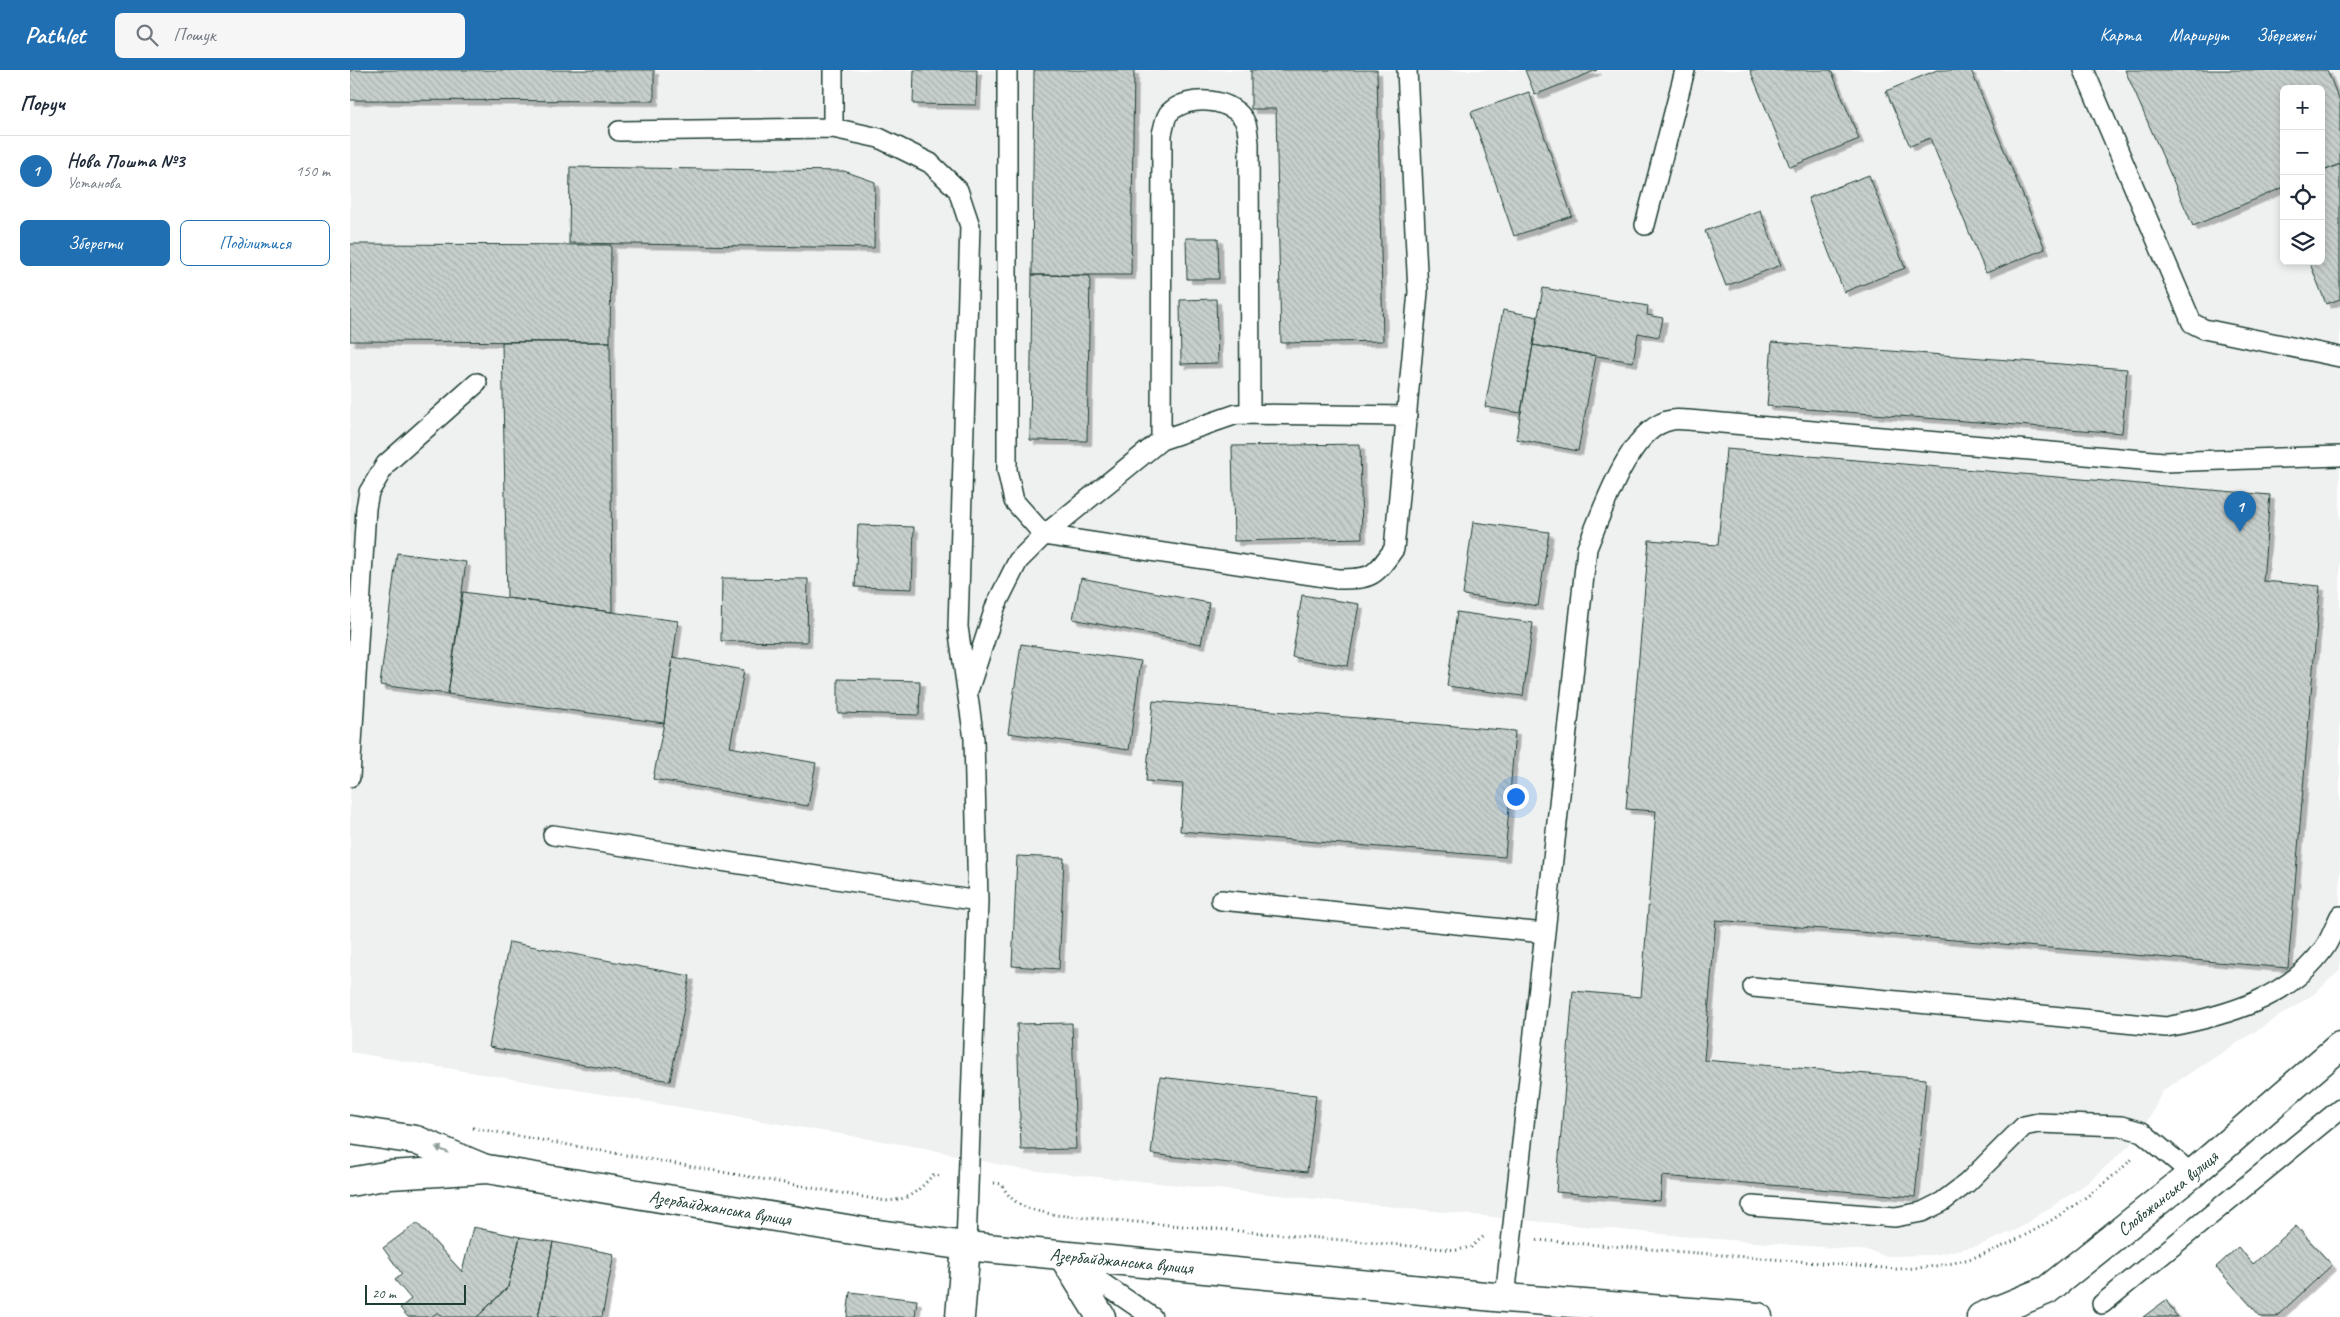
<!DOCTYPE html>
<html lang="uk">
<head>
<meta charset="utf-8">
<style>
  :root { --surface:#fff; --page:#f6f6f7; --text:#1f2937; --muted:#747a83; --line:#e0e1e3; --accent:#1f6fb2 }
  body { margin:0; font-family:Caveat,sans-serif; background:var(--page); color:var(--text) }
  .controls { position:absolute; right:15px; top:15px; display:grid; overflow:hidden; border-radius:8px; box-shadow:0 2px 8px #0003 }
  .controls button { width:45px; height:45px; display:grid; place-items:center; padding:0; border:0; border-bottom:1px solid var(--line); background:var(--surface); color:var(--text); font:25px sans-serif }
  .scale { position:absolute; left:15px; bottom:12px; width:101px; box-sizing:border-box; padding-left:5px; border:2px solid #1f3d34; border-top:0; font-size:14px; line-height:18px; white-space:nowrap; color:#1f3d34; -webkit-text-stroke:4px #fff; paint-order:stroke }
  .you { position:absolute; left:1165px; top:726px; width:18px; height:18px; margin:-12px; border:4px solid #fff; border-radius:50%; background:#1a73e8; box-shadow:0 0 0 8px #1a73e833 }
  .badge { display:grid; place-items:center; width:32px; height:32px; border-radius:50%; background:var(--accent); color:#fff; font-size:16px; font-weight:700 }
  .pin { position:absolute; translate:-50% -41px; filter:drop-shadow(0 1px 2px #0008) }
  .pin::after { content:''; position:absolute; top:26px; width:18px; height:15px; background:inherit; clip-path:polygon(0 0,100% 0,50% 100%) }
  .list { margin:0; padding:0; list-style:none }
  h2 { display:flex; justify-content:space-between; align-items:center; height:65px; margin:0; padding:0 20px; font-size:21px }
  h2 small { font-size:16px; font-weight:400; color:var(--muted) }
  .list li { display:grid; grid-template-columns:32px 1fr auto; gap:15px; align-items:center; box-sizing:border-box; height:70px; padding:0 20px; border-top:1px solid var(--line) }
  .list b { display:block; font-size:19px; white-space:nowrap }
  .list p { margin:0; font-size:16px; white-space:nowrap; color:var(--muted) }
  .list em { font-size:16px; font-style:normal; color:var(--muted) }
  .actions { display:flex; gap:10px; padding:15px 20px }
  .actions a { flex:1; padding:11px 0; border:1px solid var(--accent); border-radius:8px; text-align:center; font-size:18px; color:var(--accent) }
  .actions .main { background:var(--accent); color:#fff }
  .icon { flex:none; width:28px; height:28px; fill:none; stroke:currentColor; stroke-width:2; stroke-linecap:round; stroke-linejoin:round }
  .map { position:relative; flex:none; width:1990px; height:1247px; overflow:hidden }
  header { display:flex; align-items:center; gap:30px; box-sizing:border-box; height:70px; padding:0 25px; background:var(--accent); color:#fff }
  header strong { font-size:24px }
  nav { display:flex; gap:28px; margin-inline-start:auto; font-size:18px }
  .search { width:350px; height:45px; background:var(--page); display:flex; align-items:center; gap:12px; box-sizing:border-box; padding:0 18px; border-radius:8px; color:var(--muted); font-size:19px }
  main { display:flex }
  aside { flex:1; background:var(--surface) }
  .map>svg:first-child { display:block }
  .built { fill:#eef1f0; fill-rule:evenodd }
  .building { fill:url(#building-back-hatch); stroke:#1f3d34; filter:url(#shadow) }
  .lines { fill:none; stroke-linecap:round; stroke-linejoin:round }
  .lane-casing { stroke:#1f3d34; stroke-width:22 }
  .street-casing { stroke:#1f3d34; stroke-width:31 }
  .path { stroke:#1f3d34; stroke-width:3; stroke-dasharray:1 4; stroke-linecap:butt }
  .lane { stroke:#fff; stroke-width:19 }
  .street { stroke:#fff; stroke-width:28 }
  .oneway { fill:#8f9e9a }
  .labels { text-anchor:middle; stroke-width:4; stroke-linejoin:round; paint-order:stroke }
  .street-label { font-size:18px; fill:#1f3d34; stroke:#fff }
</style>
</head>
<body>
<header>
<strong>Pathlet</strong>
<div class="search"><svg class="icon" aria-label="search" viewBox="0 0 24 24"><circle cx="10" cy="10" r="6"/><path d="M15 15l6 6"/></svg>Пошук</div>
<nav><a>Карта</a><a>Маршрут</a><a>Збережені</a></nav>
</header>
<main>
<aside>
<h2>Поруч<small></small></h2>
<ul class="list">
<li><span class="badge">1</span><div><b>Нова Пошта №3</b><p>Установа</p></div><em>150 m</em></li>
</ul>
<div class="actions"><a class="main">Зберегти</a><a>Поділитися</a></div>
</aside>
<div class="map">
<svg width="1990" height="1247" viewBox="0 0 1990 1247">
  <defs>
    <pattern id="building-back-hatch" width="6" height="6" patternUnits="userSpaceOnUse" patternTransform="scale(1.25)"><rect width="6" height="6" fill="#c7cfcc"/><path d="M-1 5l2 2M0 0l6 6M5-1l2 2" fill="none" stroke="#aab3b0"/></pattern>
    <filter id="shadow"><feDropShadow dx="4.5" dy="4.5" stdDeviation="0" flood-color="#0004"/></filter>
  </defs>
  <rect width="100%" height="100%" fill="#fff"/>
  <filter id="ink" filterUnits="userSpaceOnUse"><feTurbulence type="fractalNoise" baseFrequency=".02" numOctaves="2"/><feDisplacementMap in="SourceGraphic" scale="10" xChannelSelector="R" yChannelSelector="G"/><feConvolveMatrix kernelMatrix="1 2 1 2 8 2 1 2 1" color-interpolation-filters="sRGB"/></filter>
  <g filter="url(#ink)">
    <path class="built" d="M0 0H1990V900L1964 924 1812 1021 1802 1044 1780 1075 1736 1114 1666 1160 1630 1175 1585 1185 1534 1186 1521 1181 1341 1167 669 1099 574 1078 0 982ZM1934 19H1971V191H1934Z"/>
    <path class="building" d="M0 0H304V31L0 30Z
      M564 0H627L626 35 563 34Z
      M684 0H784L781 205H682Z
      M901 0H1027L1033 271 931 273 926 39H901Z
      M1175 0H1247L1185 25Z
      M1400 0H1481L1509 69 1440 97Z
      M1587 0H1621L1695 179 1636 203 1580 68 1560 76 1536 21Z
      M1775 0H1977L1990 32V94L1971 102V19H1934V117L1843 156Z
      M1179 22 1222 146 1164 166 1121 42Z
      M1990 94V229L1976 234 1959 191H1971V102Z
      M220 97 494 101 525 112 524 178 219 173Z
      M1519 105 1555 198 1494 222 1458 128Z
      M1410 140 1431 195 1376 216 1355 161Z
      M836 168H868L869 209H837Z
      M0 174 261 175 260 272 0 271Z
      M682 205 740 206 737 371 680 370Z
      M1193 218 1298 236 1297 245 1313 248 1309 267 1288 263 1283 292 1183 275Z
      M866 229 868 293 831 294 830 230Z
      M1153 240 1188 247 1171 343 1135 337Z
      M152 272H260L262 542 157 528Z
      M1422 272 1777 299 1772 363 1417 336Z
      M1183 275 1246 286 1228 381 1166 369Z
      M1010 374 1012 468 884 471 882 376Z
      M1376 379 1920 425 1913 511 1970 516 1938 898 1366 850 1354 990 1576 1009 1565 1127 1312 1106 1310 1131 1206 1122 1223 921 1291 927 1306 741 1276 739 1299 470 1368 475Z
      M1123 452 1199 462 1188 536 1113 525Z
      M508 455 564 457 562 519 505 517Z
      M47 483 116 492 98 624 30 615Z
      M372 508 458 509 457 572 371 571Z
      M731 508 859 533 851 574 723 549Z
      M113 522 328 551 314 653 98 624Z
      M952 525 1009 534 998 596 942 587Z
      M1107 542 1183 553 1173 626 1097 616Z
      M671 574 791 591 779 680 658 663Z
      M323 587 394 600 380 677 466 693 458 736 303 709 314 653Z
      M488 609 570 611 569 645 488 643Z
      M803 631 1165 661 1155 787 830 761 833 714 796 711Z
      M667 786 714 788 709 899 662 896Z
      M159 872 340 906 320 1011 139 977Z
      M722 953 726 1079 671 1080 667 954Z
      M810 1007 966 1025 957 1102 801 1084Z
      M67 1153 112 1202 123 1157 170 1167 158 1217 127 1247H93L88 1242 81 1247H58L50 1238 61 1229 45 1210 52 1204 33 1178Z
      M1946 1156 1982 1195 1926 1247H1911L1866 1197 1888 1177 1903 1194Z
      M170 1167 203 1172 188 1247H127L158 1217Z
      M203 1172 264 1184 252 1247H188Z
      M500 1222 567 1230 565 1247H497Z
      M1816 1230 1827 1247H1793Z"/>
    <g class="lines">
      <defs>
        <path id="lane" d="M657 0V400L664 431 694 465 988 509C1022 509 1024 507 1044 479L1068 222 1057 0
          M1734 0 1842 253 1854 259 1990 287
          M483 58V0
          M269 61 483 58 529 68 580 93 608 120 620 156 608 557 624 669 628 831 616 1176
          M1295 155 1335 0
          M811 370 812 64C814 58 815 47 819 43 838 23 886 28 896 54 898 60 898 67 899 73L900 344
          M619 618 646 535 668 491 694 465 811 370 887 344 1057 346
          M0 707 16 438 19 422 36 394 127 313
          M203 765 628 831
          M871 830 1194 863
          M1403 917 1816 957C1875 946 1939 929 1975 877 1981 868 1985 856 1990 846
          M1402 1136 1545 1147 1572 1142 1592 1132 1617 1113 1674 1056 1688 1053 1771 1056 1792 1062 1842 1104
          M720 1191 802 1247
          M1155 1228 1237 478C1252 443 1279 356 1322 350 1327 349 1333 350 1338 350L1814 392 1990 386
          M1752 1234 1990 1039"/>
        <g id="street">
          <path d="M0 1060 66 1070 133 1098"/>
          <path id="s1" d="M0 1112 40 1105 137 1099 521 1163 616 1176 1155 1228 1408 1247"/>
          <path d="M713 1186 751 1247"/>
          <path d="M610 1247 616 1176"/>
          <path id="s2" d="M1631 1247 1697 1220 1842 1104 1990 976"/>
        </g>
      </defs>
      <use href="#lane" class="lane-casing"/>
      <use href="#street" class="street-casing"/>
      <path class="path" d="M123 1058 536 1131C561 1129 566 1123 583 1105L591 1106
        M644 1113 652 1114C662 1138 684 1140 706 1145L1107 1180 1121 1177 1134 1166
        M1187 1170 1546 1199C1561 1198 1576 1198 1591 1195 1654 1187 1737 1132 1782 1089"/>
      <use href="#lane" class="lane"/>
      <use href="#street" class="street"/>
    </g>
    <defs><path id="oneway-solid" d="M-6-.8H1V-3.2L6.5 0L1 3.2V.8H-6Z" transform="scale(1.25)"/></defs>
    <use class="oneway" href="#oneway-solid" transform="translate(92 1080) rotate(-157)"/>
  </g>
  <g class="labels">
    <g class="street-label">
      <text dy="6" stroke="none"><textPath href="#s2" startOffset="226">Слобожанська вулиця</textPath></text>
      <text dy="6" stroke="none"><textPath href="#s1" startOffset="374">Азербайджанська вулиця</textPath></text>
      <text dy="6" stroke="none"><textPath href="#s1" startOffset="779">Азербайджанська вулиця</textPath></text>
    </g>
  </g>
</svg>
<div class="controls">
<button>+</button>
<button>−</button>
<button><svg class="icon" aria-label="locate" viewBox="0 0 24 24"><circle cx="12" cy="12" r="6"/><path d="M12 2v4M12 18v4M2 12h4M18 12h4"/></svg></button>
<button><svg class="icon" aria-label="layers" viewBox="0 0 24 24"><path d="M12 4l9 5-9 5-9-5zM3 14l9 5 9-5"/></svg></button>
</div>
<div class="scale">20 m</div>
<div class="you"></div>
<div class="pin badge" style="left:1890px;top:462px">1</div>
</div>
</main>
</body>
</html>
